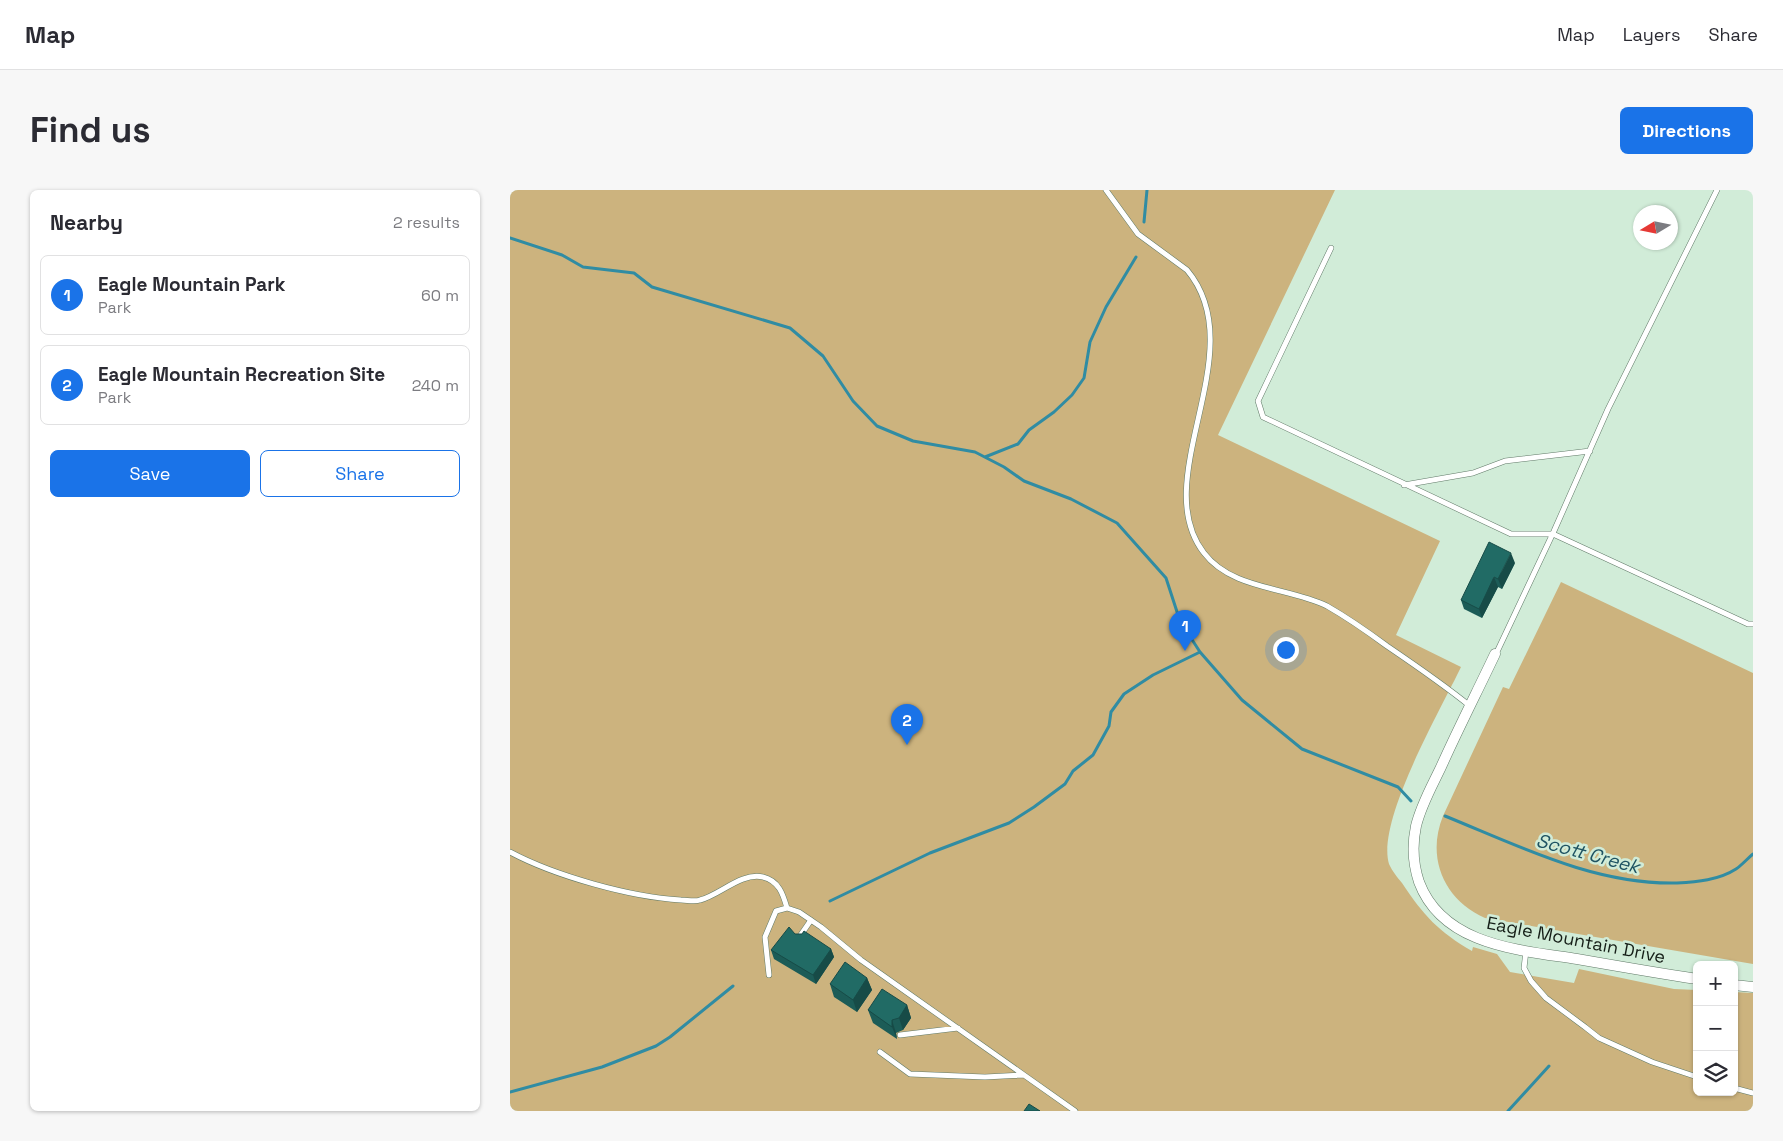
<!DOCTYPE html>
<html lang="en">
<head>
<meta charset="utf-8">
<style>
  :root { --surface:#fff; --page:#f7f7f7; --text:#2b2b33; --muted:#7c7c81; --line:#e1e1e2; --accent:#1a73e8 }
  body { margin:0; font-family:"Space Grotesk",sans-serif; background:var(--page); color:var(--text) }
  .controls { position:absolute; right:15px; bottom:15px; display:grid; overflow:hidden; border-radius:8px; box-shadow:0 1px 4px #0004 }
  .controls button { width:45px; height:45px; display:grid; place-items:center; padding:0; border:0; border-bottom:1px solid var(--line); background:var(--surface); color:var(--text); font:25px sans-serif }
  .compass { position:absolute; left:1123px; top:15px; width:45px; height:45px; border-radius:50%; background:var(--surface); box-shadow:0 1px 4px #0004; rotate:260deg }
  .you { position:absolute; left:775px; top:459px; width:18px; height:18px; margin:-12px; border:4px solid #fff; border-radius:50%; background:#1a73e8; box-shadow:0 0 0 8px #1a73e833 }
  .badge { display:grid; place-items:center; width:32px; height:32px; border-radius:50%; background:var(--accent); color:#fff; font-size:16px; font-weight:700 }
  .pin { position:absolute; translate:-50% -41px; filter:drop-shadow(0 1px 2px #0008) }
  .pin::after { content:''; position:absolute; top:26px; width:18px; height:15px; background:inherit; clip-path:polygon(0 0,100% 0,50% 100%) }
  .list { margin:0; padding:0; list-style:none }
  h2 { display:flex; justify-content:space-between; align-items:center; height:65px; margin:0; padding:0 20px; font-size:21px }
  h2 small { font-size:16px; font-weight:400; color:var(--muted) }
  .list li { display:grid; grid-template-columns:32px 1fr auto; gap:15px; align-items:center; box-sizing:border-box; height:80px; margin:0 10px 10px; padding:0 10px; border:1px solid var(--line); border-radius:8px }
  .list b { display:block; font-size:19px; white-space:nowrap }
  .list p { margin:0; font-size:16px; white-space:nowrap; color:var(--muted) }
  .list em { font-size:16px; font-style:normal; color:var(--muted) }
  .actions { display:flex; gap:10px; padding:15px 20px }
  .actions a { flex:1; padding:11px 0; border:1px solid var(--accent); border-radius:8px; text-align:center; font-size:18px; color:var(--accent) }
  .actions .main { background:var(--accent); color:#fff }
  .icon { flex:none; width:28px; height:28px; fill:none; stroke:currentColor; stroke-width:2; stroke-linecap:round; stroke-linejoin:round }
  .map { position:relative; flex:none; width:1243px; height:921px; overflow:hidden; border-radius:8px }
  header { display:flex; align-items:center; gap:30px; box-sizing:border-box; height:70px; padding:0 25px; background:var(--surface); border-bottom:1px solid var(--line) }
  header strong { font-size:24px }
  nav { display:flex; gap:28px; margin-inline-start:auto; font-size:18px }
  .intro { display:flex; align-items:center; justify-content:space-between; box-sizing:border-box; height:120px; padding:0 30px }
  h1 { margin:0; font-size:35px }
  .button { padding:12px 22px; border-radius:8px; background:var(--accent); color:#fff; font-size:18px; font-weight:700 }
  main { display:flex; gap:30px; padding:0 30px }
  aside { flex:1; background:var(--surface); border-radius:8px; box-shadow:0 1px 4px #0004 }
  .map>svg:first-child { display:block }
  .green { fill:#ccb37e }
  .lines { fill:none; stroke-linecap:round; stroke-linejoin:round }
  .stream { stroke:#308ca3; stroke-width:3 }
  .service-casing { stroke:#617a68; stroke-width:6 }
  .minor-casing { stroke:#617a68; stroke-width:11 }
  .service { stroke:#fff; stroke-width:5 }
  .minor { stroke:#fff; stroke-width:10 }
  .wall { fill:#1c5c57 }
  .shaded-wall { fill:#174b47 }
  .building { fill:#216b65; stroke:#174b47 }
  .labels { text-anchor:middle; stroke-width:5; stroke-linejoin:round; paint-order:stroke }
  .street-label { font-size:18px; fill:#151e17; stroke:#d1ecd8 }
  .water-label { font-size:19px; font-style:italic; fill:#1f5362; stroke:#d1ecd8 }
</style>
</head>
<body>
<header>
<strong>Map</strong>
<nav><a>Map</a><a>Layers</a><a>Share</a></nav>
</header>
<div class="intro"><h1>Find us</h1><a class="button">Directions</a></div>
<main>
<aside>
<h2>Nearby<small>2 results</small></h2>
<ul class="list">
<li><span class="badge">1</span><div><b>Eagle Mountain Park</b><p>Park</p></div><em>60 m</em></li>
<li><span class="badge">2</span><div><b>Eagle Mountain Recreation Site</b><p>Park</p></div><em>240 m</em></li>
</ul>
<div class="actions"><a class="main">Save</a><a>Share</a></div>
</aside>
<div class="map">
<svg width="1243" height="921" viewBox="0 0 1243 921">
  <rect width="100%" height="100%" fill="#d1ecd8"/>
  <path class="green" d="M0 0H825L708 245 930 351 886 445 951 477C931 519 866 631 879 674 882 681 888 688 892 693 913 725 929 742 962 761L963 757 987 764 1000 782 1064 793 1069 779 1164 799 1187 800V902H1224V802L1243 803V921H0Z
    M1051 392 1243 483V774L975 728C934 710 916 668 933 626L993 497 999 499Z"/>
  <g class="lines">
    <path class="stream" d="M634 32 637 0
      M0 48 52 65 73 77 124 83 142 97 280 138 313 166 343 211 367 236 403 251 465 262 494 277 514 291 561 309 607 333 656 388 670 431 690 462 732 510 792 559 888 597 901 611
      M475 267 508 254 519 240 544 222 562 205 574 188 580 152 596 117 626 67
      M935 626C1009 656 1085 695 1167 693 1187 692 1209 690 1226 679 1232 675 1237 669 1243 664
      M320 711 420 663 499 633 524 617 555 594 563 581 583 565 599 536 601 522 614 504 643 485 690 462
      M0 902 92 877 146 856 160 847 223 796
      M998 921 1039 876"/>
    <defs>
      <path id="service" d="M596 0 628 44 677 80C745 161 636 289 694 363 722 400 779 397 817 416 838 428 858 442 877 456 905 475 933 494 960 516
        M821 58 748 211 753 227 1001 344H1043L1238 434H1243
        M894 295 963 283 995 271 1080 261
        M986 464 1044 341 1098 219 1207 0
        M0 662C45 686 120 707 171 710 177 710 185 712 190 710 210 705 231 682 253 687 269 691 273 704 277 718L289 722 311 737 351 770 565 921
        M290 746 301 730
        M1016 761 1014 778 1021 791 1036 808 1075 837 1089 848 1142 872 1187 887
        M259 785 255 747 266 721 277 718
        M390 845 448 838
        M370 862 400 884 475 887 513 885
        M1224 898 1243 903"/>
      <path id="minor" d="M985 464C967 502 948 539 931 577 922 596 911 615 906 636 902 655 903 674 909 692 933 756 1010 760 1067 769 1107 776 1147 783 1187 789
        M1224 795 1243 797"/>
    </defs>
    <use href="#service" class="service-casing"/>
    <use href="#minor" class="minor-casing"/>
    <use href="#service" class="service"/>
    <use href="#minor" class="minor"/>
  </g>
  <path class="wall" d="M1005 373 992 399 988 397 972 428 954 419 951 410Z
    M285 744 321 759 324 767 306 794 264 769 261 760Z
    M357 788 362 800 347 822 324 807 320 794Z
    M397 815 401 828 393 840 386 843 387 849 363 833 358 820Z"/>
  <path class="shaded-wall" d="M1001 363 1005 373 992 399 988 389Z
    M984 387 988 397 972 428 969 419Z
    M321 759 324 767 306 794 303 785Z
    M357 788 362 800 347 822 343 810Z
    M397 815 401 828 393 840 389 828Z
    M382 830 386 843 387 849 382 837Z"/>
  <path class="building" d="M979 352 1001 363 988 389 984 387 969 419 951 410Z
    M279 737 285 744H292L294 741 321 759 303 785 261 760Z
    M335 772 357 788 343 810 320 794Z
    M372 799 397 815 389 828 382 830V837L358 820Z
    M519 914 530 921H514Z"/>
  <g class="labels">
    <g class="street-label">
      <text transform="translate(1066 750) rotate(11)" y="6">Eagle Mountain Drive</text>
    </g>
    <g class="water-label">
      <text transform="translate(1078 663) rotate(15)" y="7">Scott Creek</text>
    </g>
  </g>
</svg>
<div class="controls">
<button>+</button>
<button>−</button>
<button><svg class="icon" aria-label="layers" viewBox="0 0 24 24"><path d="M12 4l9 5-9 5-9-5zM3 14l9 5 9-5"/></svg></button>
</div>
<svg class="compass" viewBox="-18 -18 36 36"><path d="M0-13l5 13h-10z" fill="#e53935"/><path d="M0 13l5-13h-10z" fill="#7c7c81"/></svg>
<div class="you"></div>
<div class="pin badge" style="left:675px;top:461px">1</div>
<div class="pin badge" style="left:397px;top:555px">2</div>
</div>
</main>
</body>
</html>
